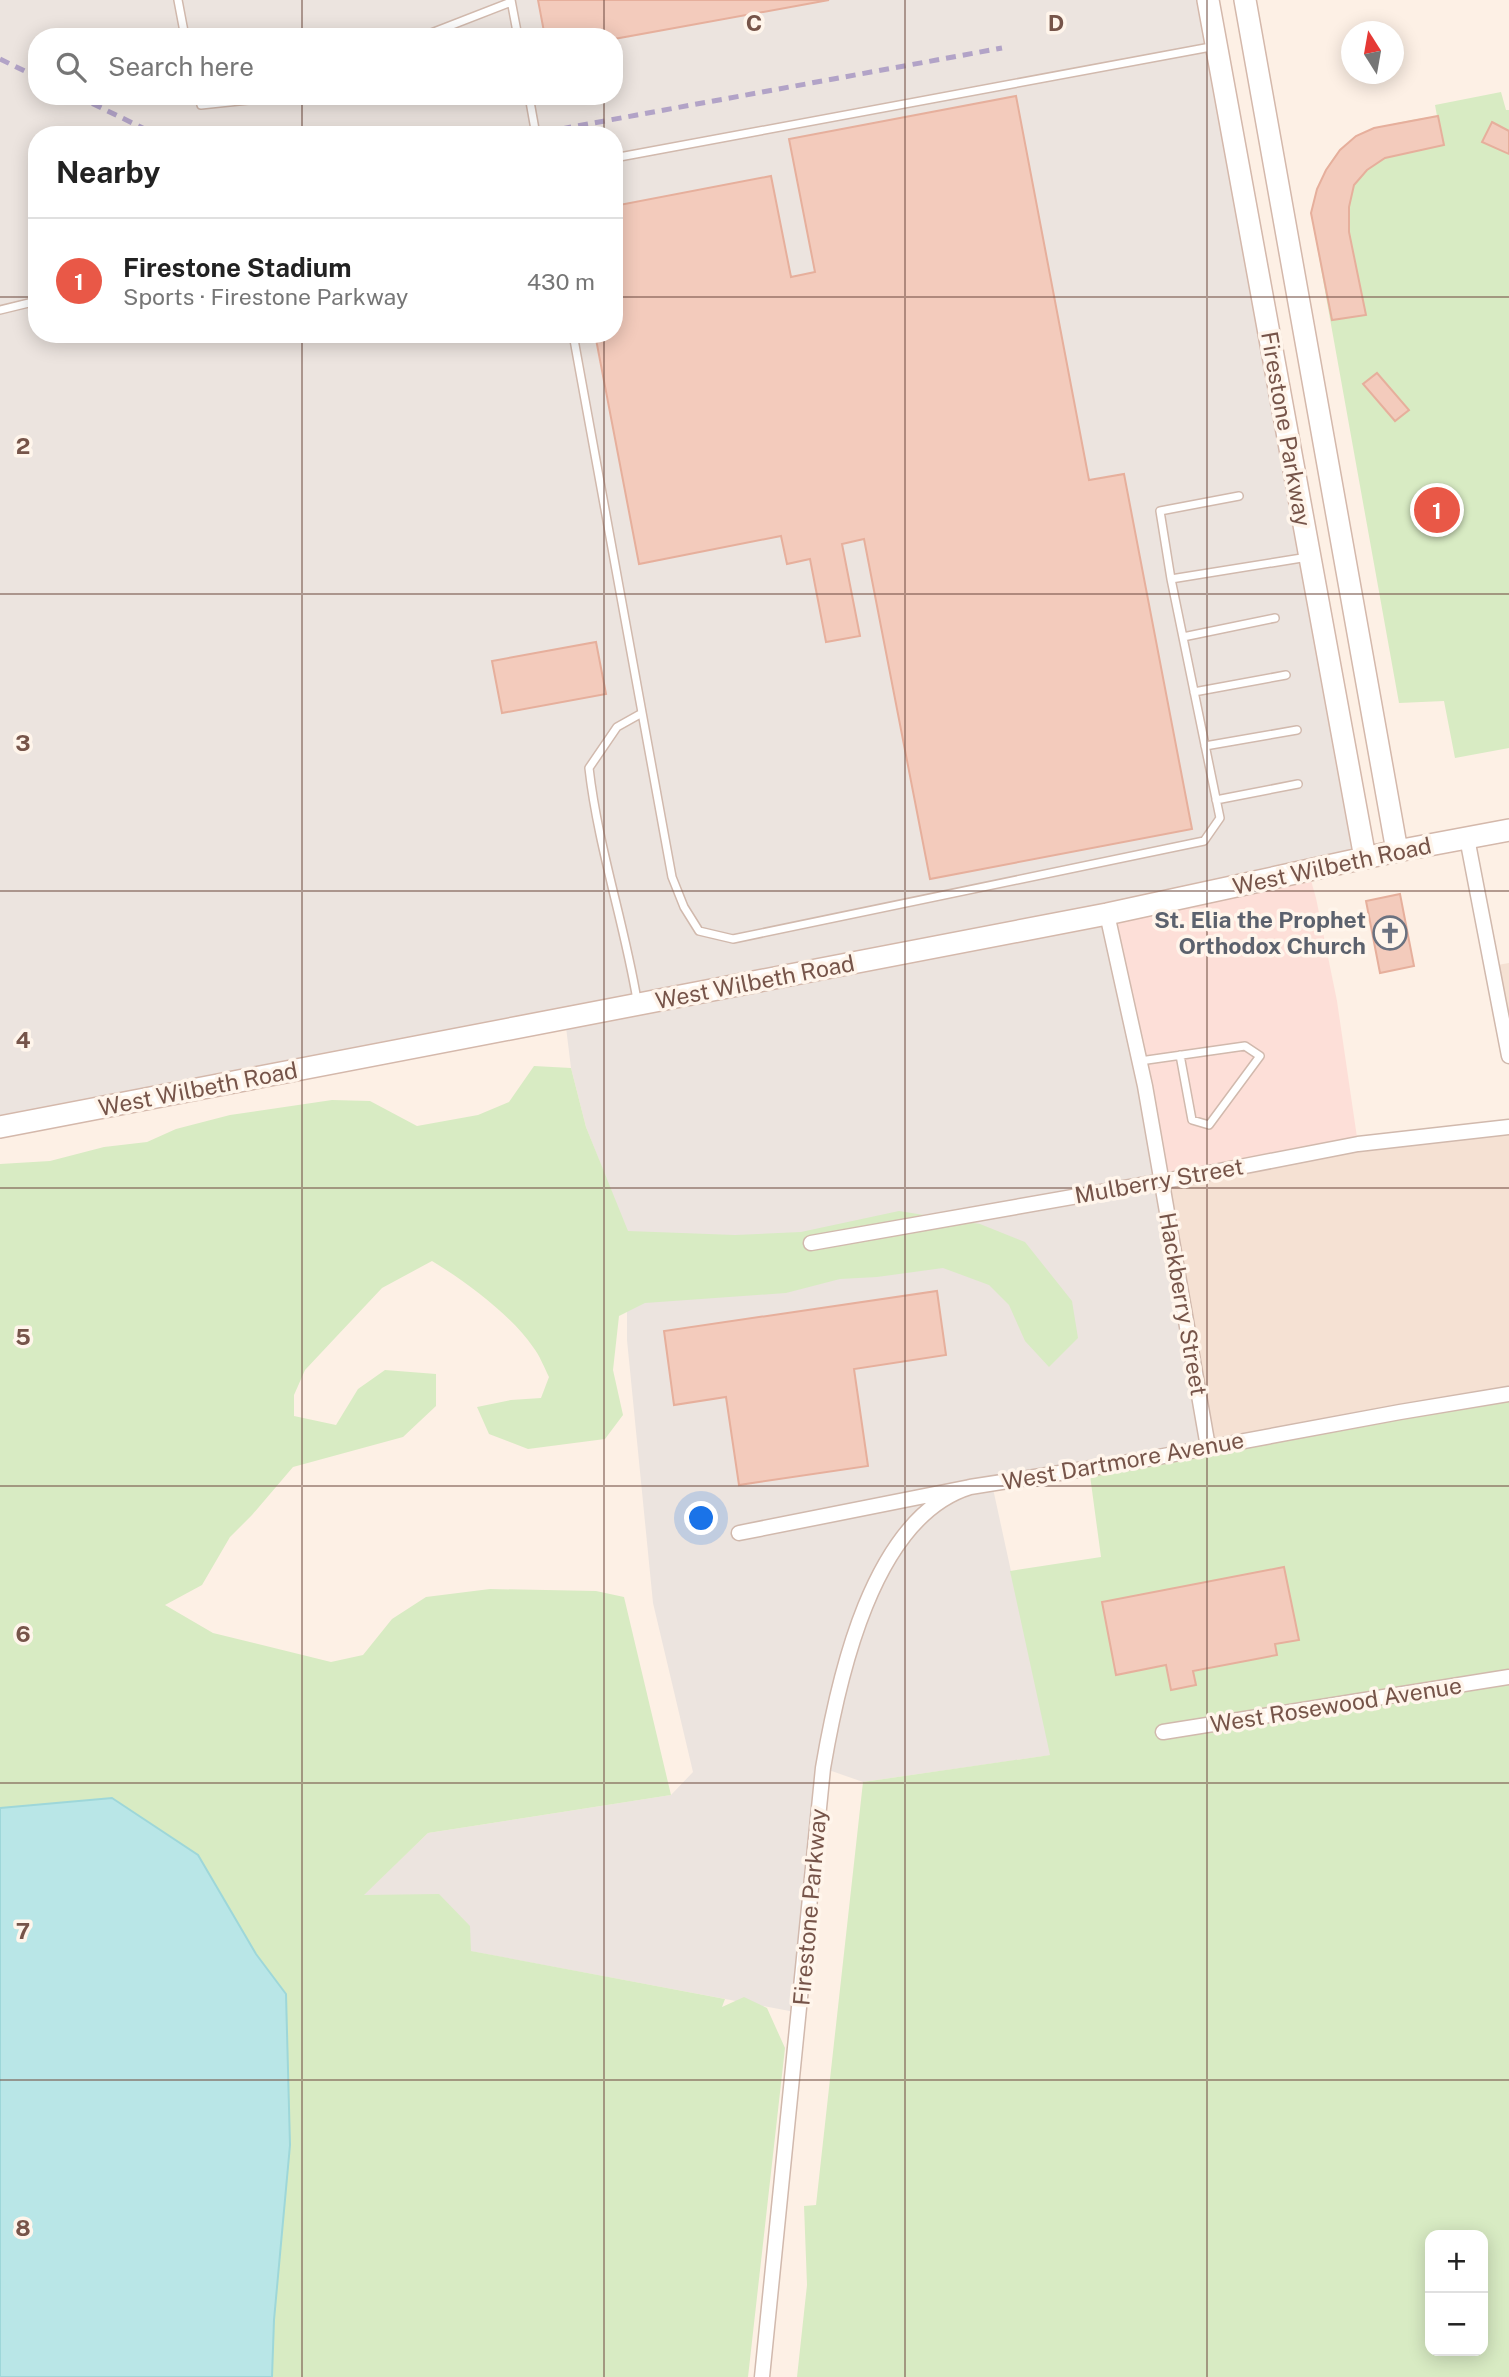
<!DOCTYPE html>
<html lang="en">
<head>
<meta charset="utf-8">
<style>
  :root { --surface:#fff; --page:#f2f2f2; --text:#222; --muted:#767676; --line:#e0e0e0; --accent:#e95847 }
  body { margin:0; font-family:"Public Sans",sans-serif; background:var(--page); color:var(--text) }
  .controls { position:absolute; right:21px; bottom:21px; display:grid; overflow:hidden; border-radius:14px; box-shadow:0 4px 18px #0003 }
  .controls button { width:63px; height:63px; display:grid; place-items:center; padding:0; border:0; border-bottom:2px solid var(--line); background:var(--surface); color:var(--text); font:35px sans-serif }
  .compass { position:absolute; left:1341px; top:21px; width:63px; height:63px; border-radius:50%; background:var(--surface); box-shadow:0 4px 18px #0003; rotate:349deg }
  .you { position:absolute; left:702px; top:1519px; width:24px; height:24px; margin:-18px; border:5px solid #fff; border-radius:50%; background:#1a73e8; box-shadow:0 0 0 10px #1a73e833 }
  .badge { display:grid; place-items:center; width:46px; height:46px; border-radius:50%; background:var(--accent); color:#fff; font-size:23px; font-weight:700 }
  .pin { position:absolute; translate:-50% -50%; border:4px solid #fff; box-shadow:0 2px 7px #0006 }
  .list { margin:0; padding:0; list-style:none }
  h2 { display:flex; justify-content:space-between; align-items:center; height:91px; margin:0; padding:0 28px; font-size:30px }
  h2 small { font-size:23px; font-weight:400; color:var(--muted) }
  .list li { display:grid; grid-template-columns:46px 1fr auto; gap:21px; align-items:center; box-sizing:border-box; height:126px; padding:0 28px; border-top:2px solid var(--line) }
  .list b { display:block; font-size:26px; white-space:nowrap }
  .list p { margin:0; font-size:23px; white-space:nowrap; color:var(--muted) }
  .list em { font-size:23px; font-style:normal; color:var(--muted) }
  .icon { flex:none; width:38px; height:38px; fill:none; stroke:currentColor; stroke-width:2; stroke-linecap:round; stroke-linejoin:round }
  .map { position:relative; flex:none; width:1509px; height:2377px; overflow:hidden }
  .search { position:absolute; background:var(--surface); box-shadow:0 4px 18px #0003; left:28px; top:28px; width:595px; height:77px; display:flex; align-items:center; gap:18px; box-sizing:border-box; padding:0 24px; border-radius:28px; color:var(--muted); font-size:26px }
  .panel { position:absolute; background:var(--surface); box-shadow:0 4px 18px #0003; left:28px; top:126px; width:595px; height:217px; border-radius:28px }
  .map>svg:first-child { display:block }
  .residential { fill:#f5e1d3 }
  .commercial { fill:#fddfd8 }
  .industrial { fill:#ece4df; fill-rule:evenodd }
  .green { fill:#d8ebc3; fill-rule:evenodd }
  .water { fill:#b9e6e7; stroke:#9ed7d9; stroke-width:2 }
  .building { fill:#f3cbbc; stroke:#e6af9c; stroke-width:2 }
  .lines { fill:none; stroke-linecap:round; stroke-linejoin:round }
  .lane-casing { stroke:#d1b9ad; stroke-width:10 }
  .street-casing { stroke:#d1b9ad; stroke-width:17 }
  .secondary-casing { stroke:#d4b8ab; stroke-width:24 }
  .lane { stroke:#fff; stroke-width:7 }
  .street { stroke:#fff; stroke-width:14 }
  .secondary { stroke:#fff; stroke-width:21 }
  .rail { stroke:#b2a3c7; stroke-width:5; stroke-dasharray:10 7; stroke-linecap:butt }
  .grid { fill:none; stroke:#765449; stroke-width:2; stroke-opacity:0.55 }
  .labels { text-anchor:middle; stroke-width:7; stroke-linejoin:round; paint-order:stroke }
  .street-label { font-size:23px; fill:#765449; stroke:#fff5eb }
  .worship-label { font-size:23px; font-weight:bold; fill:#5b616d; stroke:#fff5eb; text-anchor:end }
  .grid-label { font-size:23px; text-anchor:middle; font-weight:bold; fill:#765449; stroke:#fff5eb; stroke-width:7; stroke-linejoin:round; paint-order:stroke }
</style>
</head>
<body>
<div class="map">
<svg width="1509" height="2377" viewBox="0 0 1509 2377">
  <rect width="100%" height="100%" fill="#fdf0e5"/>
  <path class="residential" d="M1509 963V1056L1492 966Z
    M1509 1127V1394L1208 1447 1161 1181Z"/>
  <path class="commercial" d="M1308 870 1316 898 1337 1001 1358 1144 1161 1181 1107 914Z"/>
  <path class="industrial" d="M0 0H1208L1365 858 0 1127ZM37 37H614V96H37ZM37 135H614V334H37Z
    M1107 914 1208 1447 992 1484 1051 1755 863 1782 823 1768 800 2013 470 1951 363 1895 428 1833 671 1795 693 1772 653 1603 627 1340V1231L586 1127 571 1068 565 1019Z"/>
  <path class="green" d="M1501 92 1506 110H1509V748L1455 758 1444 701 1399 703 1311 213C1329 134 1365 127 1437 116L1435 105Z
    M534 1066 571 1068 586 1127 628 1231 735 1235 801 1232 899 1211 980 1224 1025 1242 1072 1301 1078 1338 1049 1367 1025 1341 1009 1305 989 1285 943 1268 877 1277 840 1279 786 1293 645 1303 619 1316 613 1370 623 1415 605 1439 528 1449 489 1434 477 1407 511 1400 541 1398 549 1377C544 1367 540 1356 533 1347 511 1315 465 1281 432 1261L382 1288 305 1370 294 1395V1416L336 1425 358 1389 385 1370 436 1374V1406L403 1437 293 1467 252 1515 230 1537 202 1585 165 1605 213 1633 331 1662 363 1655 392 1619 426 1597 490 1589 596 1591 624 1597 671 1795 428 1833 364 1895 439 1894 470 1926 471 1951 725 1999 722 2007 744 1997 767 2008 785 2048 748 2377H0V1164L50 1161 104 1147 147 1142 176 1129 230 1115 332 1100 370 1101 417 1126 478 1115 509 1102Z
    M1509 1394V2377H797L807 2285 804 2206 816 2205 863 1782 1050 1755 1010 1571 1101 1557 1089 1468ZM1430 2235H1483V2351H1430Z"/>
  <path class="water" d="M112 1798 198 1855 256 1954 286 1994 290 2145 274 2320 272 2377H0V1808Z"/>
  <path class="building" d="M538 0H829L614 39V37H545Z
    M1016 96 1089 480 1124 474 1192 829 930 879 864 539 842 544 860 636 826 642 810 559 787 564 781 536 639 564 595 334H614V206L771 176 791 277 815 272 789 139Z
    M1438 116 1444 145 1385 158 1367 170 1354 185 1349 207V232L1366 315 1332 320 1311 213 1317 189 1326 170 1340 150 1356 136 1374 128Z
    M1492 122 1509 131V154L1482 142Z
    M1377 373 1409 410 1395 421 1363 384Z
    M596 642 606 694 502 713 492 661Z
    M1400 894 1414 966 1380 973 1366 901Z
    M937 1291 946 1355 854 1369 868 1466 739 1485 726 1397 674 1405 664 1331Z
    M1284 1567 1299 1640 1275 1644 1277 1655 1193 1671 1196 1685 1171 1690 1166 1665 1116 1675 1102 1602Z"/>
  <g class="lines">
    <defs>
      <path id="lane" d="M178 0 185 37
        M511 0 518 37
        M421 37 511 2
        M199 96 201 105 285 96
        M529 96 536 135
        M614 158 1216 46
        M0 310 37 301
        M573 334 672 877 684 907 699 931 733 939 1204 841 1220 818 1171 579 1308 557
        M1171 579 1160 511 1239 496
        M1183 637 1275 618
        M1194 692 1286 675
        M1205 746 1297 730
        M1216 800 1298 784
        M637 1000C624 922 598 847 589 768L617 727 642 713
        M1140 1061 1245 1046 1260 1056 1209 1125 1192 1120 1180 1055"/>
      <path id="street" d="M1467 838 1509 1056
        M1107 914 1145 1086 1208 1447
        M811 1243 1209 1173 1358 1144 1509 1127
        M739 1533 970 1487 1142 1460 1400 1412 1509 1394
        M1163 1732 1509 1677
        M762 2377 823 1768C838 1680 872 1517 970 1487"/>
      <path id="secondary" d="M1208 0 1365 858
        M1245 0 1397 851
        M0 1127 1107 914 1397 851 1509 830"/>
    </defs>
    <use href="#lane" class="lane-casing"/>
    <use href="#street" class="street-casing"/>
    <use href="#secondary" class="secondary-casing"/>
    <use href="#lane" class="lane"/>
    <use href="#street" class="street"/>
    <use href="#secondary" class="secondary"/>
    <path class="rail" d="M0 59 37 77
      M77 96 157 135
      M528 135 1002 48"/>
  </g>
  <path class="grid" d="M302 0V37M604 0V37M905 0V2377M1207 0V2377M302 96V135M604 96V135M0 297H37M614 297H1509M302 334V2377M604 334V2377M0 594H1509M0 891H1509M0 1188H1509M0 1486H1509M0 1783H1509M0 2080H1509"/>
  <defs>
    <symbol id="church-ring" viewBox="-11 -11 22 22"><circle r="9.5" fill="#fff5eb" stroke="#6b7280" stroke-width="1.5"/><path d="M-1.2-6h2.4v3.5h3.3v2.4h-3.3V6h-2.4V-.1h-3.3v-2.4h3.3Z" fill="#6b7280"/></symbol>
  </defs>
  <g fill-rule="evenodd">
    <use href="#church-ring" x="1371" y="914" width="38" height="38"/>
  </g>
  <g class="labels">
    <g class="street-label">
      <text transform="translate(1286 429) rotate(80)" y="8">Firestone Parkway</text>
      <text transform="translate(1332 866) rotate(-12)" y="8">West Wilbeth Road</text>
      <text transform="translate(755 982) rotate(-11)" y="8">West Wilbeth Road</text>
      <text transform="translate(198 1089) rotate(-11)" y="8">West Wilbeth Road</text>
      <text transform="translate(1159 1181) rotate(-10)" y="8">Mulberry Street</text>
      <text transform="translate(1183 1304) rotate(80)" y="8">Hackberry Street</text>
      <text transform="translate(1123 1461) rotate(-10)" y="8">West Dartmore Avenue</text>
      <text transform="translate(1336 1705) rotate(-9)" y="8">West Rosewood Avenue</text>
      <text transform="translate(810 1907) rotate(-85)" y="8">Firestone Parkway</text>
    </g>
    <g class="worship-label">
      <text x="1366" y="928">St. Elia the Prophet<tspan x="1366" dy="26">Orthodox Church</tspan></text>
    </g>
  </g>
  <g class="grid-label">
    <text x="754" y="31">C</text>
    <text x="1056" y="31">D</text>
    <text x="23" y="454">2</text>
    <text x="23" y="751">3</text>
    <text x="23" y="1048">4</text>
    <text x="23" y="1345">5</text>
    <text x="23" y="1642">6</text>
    <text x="23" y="1939">7</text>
    <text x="23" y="2236">8</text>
  </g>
</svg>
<div class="controls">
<button>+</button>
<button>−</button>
</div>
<svg class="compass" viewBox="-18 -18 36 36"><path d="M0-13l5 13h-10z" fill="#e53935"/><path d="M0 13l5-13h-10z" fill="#767676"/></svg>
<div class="you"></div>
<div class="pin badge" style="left:1437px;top:510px">1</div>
<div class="search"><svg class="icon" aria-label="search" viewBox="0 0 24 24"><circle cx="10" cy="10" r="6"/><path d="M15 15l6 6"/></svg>Search here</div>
<section class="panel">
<h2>Nearby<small></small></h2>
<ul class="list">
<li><span class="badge">1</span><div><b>Firestone Stadium</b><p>Sports · Firestone Parkway</p></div><em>430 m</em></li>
</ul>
</section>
</div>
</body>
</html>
